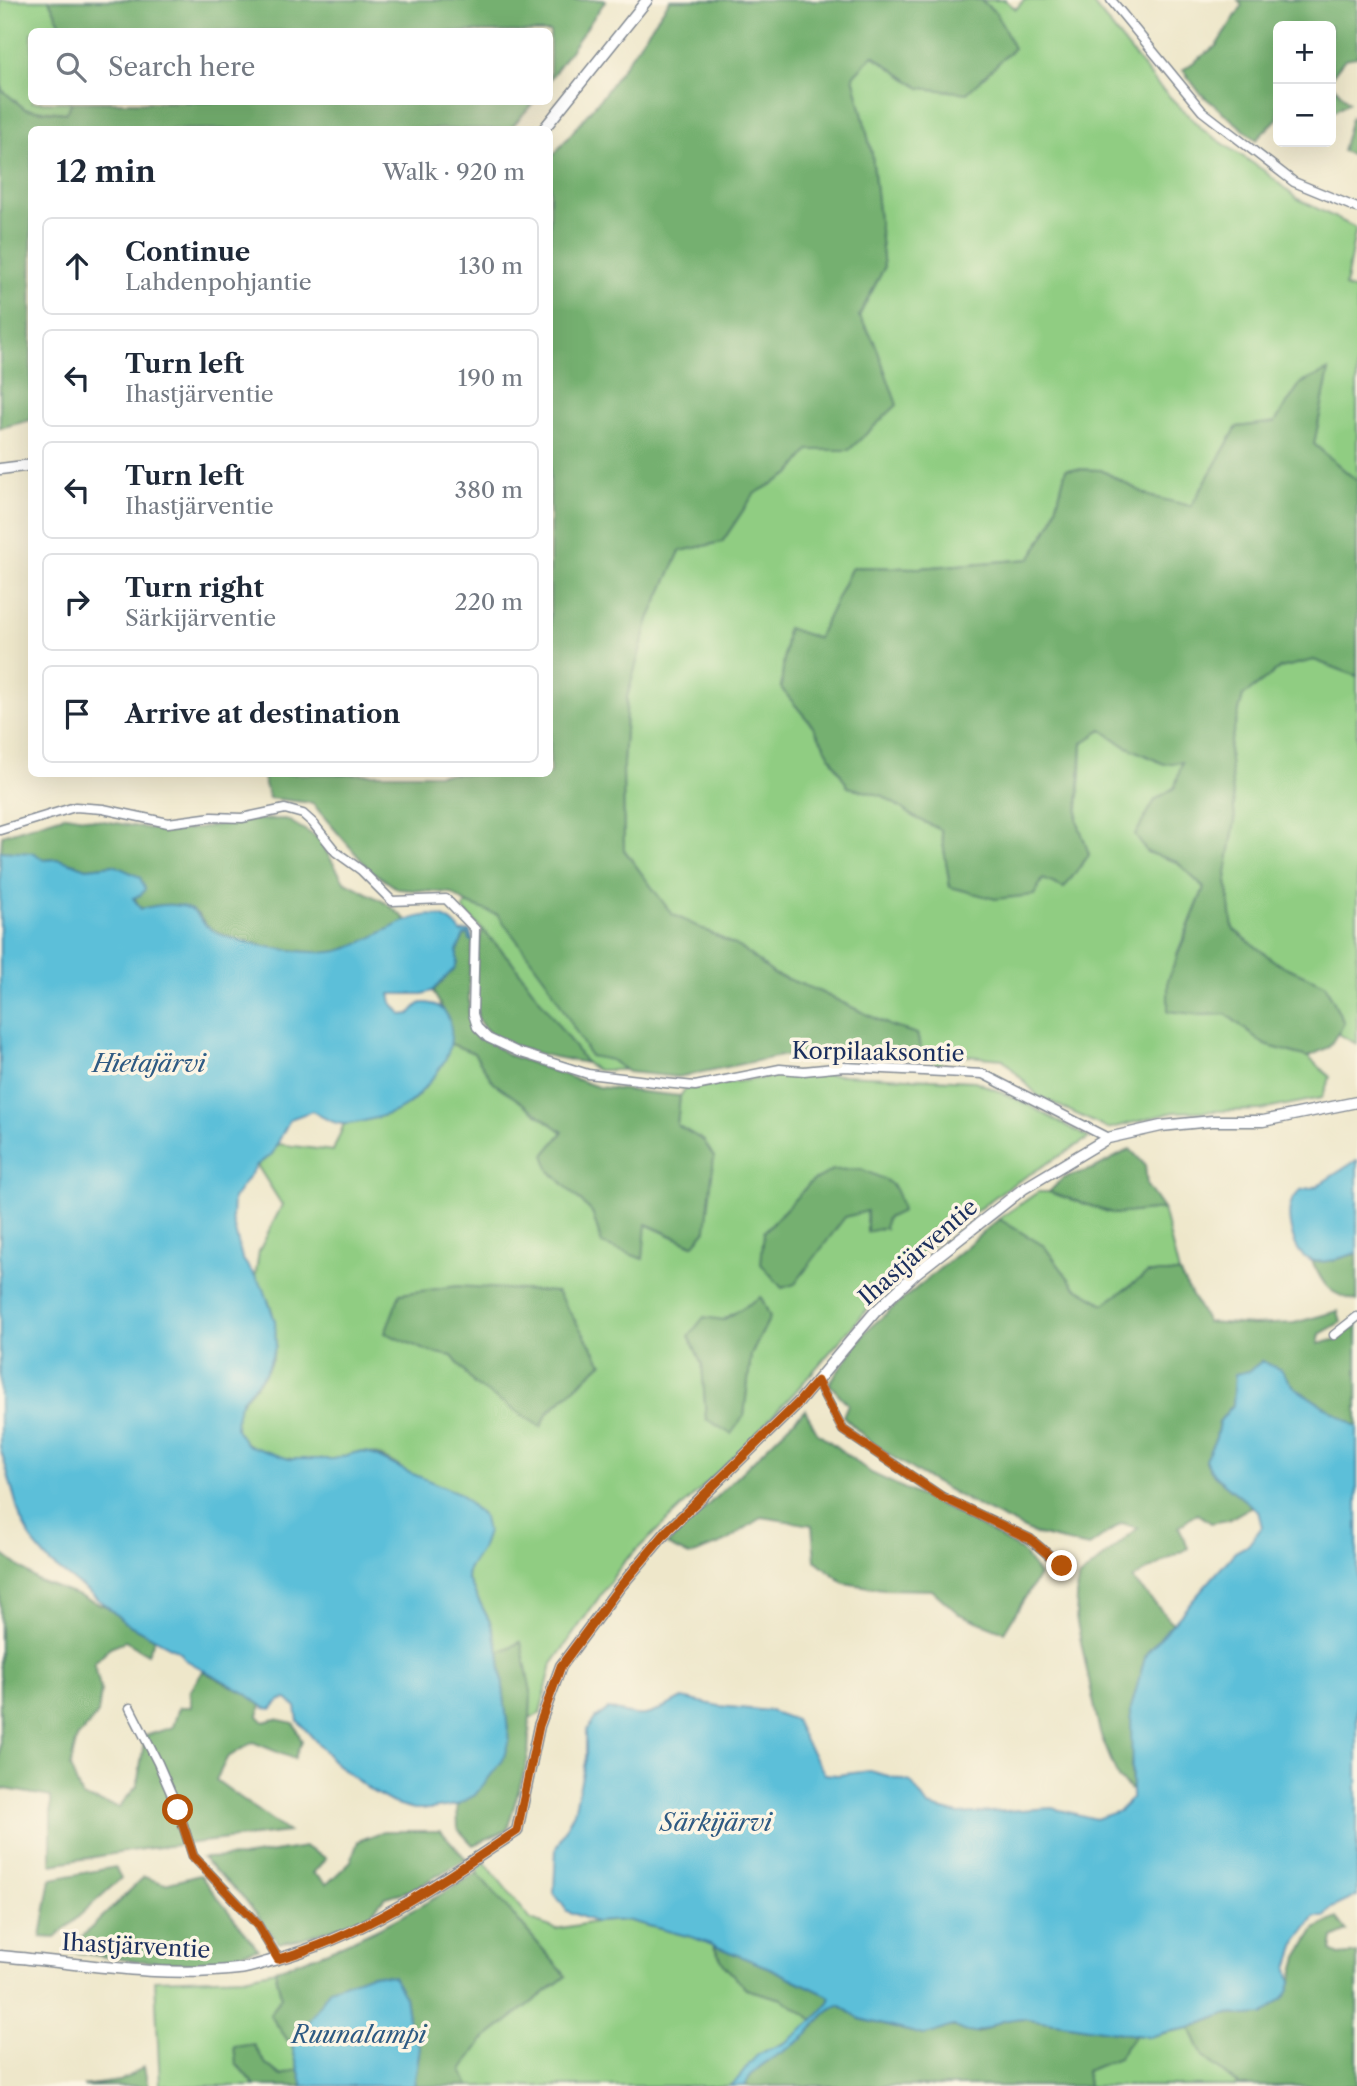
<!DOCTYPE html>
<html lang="en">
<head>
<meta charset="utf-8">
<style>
  :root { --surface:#fff; --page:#f6f6f7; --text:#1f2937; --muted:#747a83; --line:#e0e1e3 }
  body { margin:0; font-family:"Libre Caslon Text",serif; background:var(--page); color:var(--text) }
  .controls { position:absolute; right:21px; top:21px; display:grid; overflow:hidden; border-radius:10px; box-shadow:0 7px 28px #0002 }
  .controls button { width:63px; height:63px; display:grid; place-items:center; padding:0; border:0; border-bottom:2px solid var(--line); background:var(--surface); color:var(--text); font:35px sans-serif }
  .stop { position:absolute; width:21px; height:21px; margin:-16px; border:5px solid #b45309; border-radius:50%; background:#fff }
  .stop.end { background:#b45309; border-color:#fff; box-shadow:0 2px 7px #0008 }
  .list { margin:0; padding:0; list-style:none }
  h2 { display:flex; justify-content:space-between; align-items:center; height:91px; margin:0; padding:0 28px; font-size:30px }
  h2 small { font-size:23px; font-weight:400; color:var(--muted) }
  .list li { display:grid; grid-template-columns:46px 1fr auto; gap:21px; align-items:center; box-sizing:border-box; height:98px; margin:0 14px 14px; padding:0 14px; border:2px solid var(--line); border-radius:10px }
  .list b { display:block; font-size:26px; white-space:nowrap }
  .list p { margin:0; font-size:23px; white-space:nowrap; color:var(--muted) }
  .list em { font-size:23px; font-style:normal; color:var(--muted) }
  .icon { flex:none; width:38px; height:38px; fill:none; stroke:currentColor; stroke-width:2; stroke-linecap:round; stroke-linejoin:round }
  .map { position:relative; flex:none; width:1357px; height:2086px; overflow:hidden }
  .search { position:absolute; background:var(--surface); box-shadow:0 7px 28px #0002; left:28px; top:28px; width:525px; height:77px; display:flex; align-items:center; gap:18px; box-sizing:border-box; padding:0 24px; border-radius:10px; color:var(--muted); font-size:26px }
  .panel { position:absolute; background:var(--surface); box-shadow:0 7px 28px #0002; left:28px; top:126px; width:525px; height:651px; border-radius:10px }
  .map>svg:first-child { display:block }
  .green { fill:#90cd82; stroke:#567e70; stroke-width:2; fill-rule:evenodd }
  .forest { fill:#74b070; stroke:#487067; stroke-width:2 }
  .water { fill:#5bbfd9; stroke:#3b779c; stroke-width:2 }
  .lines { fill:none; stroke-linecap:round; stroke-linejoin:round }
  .minor-casing { stroke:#848b94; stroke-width:11 }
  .tertiary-casing { stroke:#848b94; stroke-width:13 }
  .minor { stroke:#fff; stroke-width:8 }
  .tertiary { stroke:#fff; stroke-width:10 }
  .route { stroke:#b45309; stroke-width:9 }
  .labels { text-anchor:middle; stroke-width:7; stroke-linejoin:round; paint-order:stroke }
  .street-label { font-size:23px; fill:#1b2f5e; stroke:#fcf5e5 }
  .water-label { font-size:24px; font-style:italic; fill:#2e5a83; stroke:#fcf5e5 }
</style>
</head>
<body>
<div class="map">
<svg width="1357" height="2086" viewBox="0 0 1357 2086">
  <rect width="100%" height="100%" fill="#fcf5e5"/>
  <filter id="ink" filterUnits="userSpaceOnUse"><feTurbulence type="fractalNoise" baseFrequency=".0143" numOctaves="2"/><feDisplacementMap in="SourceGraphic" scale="14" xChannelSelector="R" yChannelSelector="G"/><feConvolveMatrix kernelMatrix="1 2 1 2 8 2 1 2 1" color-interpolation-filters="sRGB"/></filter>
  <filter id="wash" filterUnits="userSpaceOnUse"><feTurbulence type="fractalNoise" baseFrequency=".00686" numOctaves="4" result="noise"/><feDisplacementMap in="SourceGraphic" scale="28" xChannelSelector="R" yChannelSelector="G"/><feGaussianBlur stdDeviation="1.57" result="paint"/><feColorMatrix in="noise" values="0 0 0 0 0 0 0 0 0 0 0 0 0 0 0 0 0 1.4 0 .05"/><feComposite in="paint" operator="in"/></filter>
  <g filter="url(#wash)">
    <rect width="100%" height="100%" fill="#eee7ca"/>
    <path class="green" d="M0 0H49L64 31 32 32V102H72L66 113 25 109 2 90Z
      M981 0H1005L1016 9 1024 0H1090L1157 84 1203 130 1263 170 1296 198 1356 228 1345 287 1357 291V481L1314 444 1329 371 1300 384 1275 423 1237 427 1191 507 1149 496 1101 470 1066 469 1053 520 1031 559 919 568 852 567 818 639 787 628 781 688 813 726 848 787 883 795 914 817 941 830 950 887 1043 878 1064 888 1089 855 1077 820 1081 775 1082 743 1102 730 1125 746 1183 761 1175 787 1155 800 1147 852 1177 862 1204 888 1177 954 1201 1015 1226 1014 1265 1045 1308 1057 1330 1077 1322 1098 1261 1110 1174 1112 1108 1129 1038 1096 1003 1059 956 1055 937 1064 922 1055 917 1034 891 1026 816 990 774 974 741 948 671 914 624 849 623 764 627 697 649 619 680 551 722 542 754 494 790 474 809 450H849L875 343 859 316 884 268 872 154 853 76 872 55 920 88 996 13Z
      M1314 660 1357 676V1044L1338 1034 1344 1023 1325 984 1278 964 1233 929 1226 873 1235 821 1229 748 1243 696 1280 668Z
      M466 903 498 914 547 981 611 1060 624 1070H597L586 1063 513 963 463 909Z
      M449 1043 474 1053 494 1083 563 1132 550 1171 592 1212 602 1244 643 1258 645 1224 692 1245 704 1141 677 1125 680 1096 686 1089 799 1073 975 1081 1021 1101 1089 1138 1004 1190 909 1262 794 1393 730 1461 624 1562 552 1664 540 1713 530 1719 531 1692 520 1642 499 1652 490 1622 467 1578 468 1569 481 1549C451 1517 413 1464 370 1453 357 1449 346 1457 334 1459 307 1463 249 1459 237 1431 226 1407 256 1390 266 1372 283 1342 276 1305 255 1278L259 1251 282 1205 257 1165 272 1154 278 1144 333 1151 344 1124C362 1121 385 1117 402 1108 420 1098 446 1064 449 1043ZM833 1170 884 1228 866 1222 867 1210 845 1217 821 1247 764 1232 810 1183ZM761 1297 770 1317 751 1355 744 1416 706 1419 702 1364 723 1320ZM452 1356 602 1363 548 1413 475 1385Z
      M1038 1192H1049L1114 1214 1163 1209 1179 1273H1148L1105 1304 1075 1287 1044 1246 999 1219Z
      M483 1860 531 1920 556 1929 595 1922 626 1920 695 1938 713 1945 725 1966 746 1989 782 1999 814 2020 788 2041 760 2054 736 2082 729 2086H469L461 2071 482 2041 566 1976 477 1873Z
      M275 1970 281 1996 270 2015 292 2046 298 2069 281 2076 266 2064 236 2063 255 2086H160L155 1980 244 1977Z
      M1190 2028 1203 2056 1240 2086H1088L1086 2071 1118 2058 1135 2035C1153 2038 1171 2031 1190 2028Z"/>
    <path class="forest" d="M49 0H606L550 79V32L64 31Z
      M670 0H981L996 13 1014 48 967 93 920 88 873 55 853 76 872 154 884 268 859 316 875 343 897 405 849 450H809L790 474 754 494 722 542 680 551 649 619 627 697 623 764 624 850 672 914 741 948 774 974 816 990 891 1026 917 1034 922 1055 889 1052 781 1056 678 1077 628 1072 611 1060 590 1056 547 981 498 915 466 903 451 893 398 889 369 869 312 803 269 798 262 774H550V159L605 93Z
      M1238 0H1357V57L1345 59 1331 77V26H1278V118L1256 140 1200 93 1183 70 1216 46 1242 6Z
      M1331 83 1349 102 1331 113Z
      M0 84 2 90 25 109 66 113 72 102H534L510 129 32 130 31 420 0 428Z
      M1351 117 1357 122V157L1342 151Z
      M1329 370 1314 444 1357 481V676L1314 660 1280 668 1243 696 1229 748 1235 821 1226 873 1233 929 1278 964 1325 984 1344 1023 1329 1047 1308 1057 1265 1045 1226 1014 1201 1015 1168 1011V980L1204 888 1177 862 1147 852 1135 835 1155 800 1175 787 1182 762 1164 764 1125 746 1102 730 1082 743 1077 820 1089 854 1064 888 1043 879 1034 895 995 899 950 887 941 830 914 817 883 796 848 787 813 726 781 688 787 628 818 638 852 567 919 568 1030 559 1053 520 1066 469 1101 470 1149 496 1191 506 1237 427 1275 422 1300 384Z
      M66 815 171 832 251 820 286 819 318 838 344 881 386 903 407 920C385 932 363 945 338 951 310 957 238 943 212 930 204 925 201 915 193 911 179 903 156 905 141 909L114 865 87 868 58 859 44 860 1 852 2 835Z
      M482 929 513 963 586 1063C557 1057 486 1049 477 1015 470 989 477 954 482 929Z
      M469 934 473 941 469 976V1017L476 1032 509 1055 598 1087 680 1096 677 1125 704 1141 714 1157 706 1230 693 1245 646 1224 643 1259 602 1244 592 1212 550 1171 544 1155 563 1132 494 1083 474 1053 449 1043C453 1018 443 1012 433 991L454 969 457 962V951L464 935Z
      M1130 1149 1145 1165 1147 1186 1163 1209 1115 1214 1049 1192 1063 1178 1095 1168Z
      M861 1169C889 1182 896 1179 902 1211L887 1218 884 1228 867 1232V1211L845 1217 795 1284 782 1288 761 1264 764 1232 810 1183 833 1170Z
      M999 1219 1044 1246 1075 1287 1104 1304 1148 1273H1179L1207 1322 1253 1325 1294 1323 1338 1311 1341 1322 1320 1334 1318 1344 1338 1339 1357 1323V1427L1295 1388 1281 1370 1236 1374 1233 1405 1219 1422 1216 1438 1205 1461 1216 1477 1252 1506 1228 1520 1211 1523 1197 1513 1179 1527 1188 1548 1132 1579 1173 1623 1146 1654 1131 1765 1132 1791 1118 1778 1100 1733 1076 1618 1078 1579 1138 1528 1122 1523 1088 1547 1034 1534 974 1504 921 1475 870 1442 843 1416 848 1404 829 1384 868 1329Z
      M1357 1253V1301C1327 1293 1325 1287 1312 1261L1334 1260Z
      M457 1286 557 1292 602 1363 548 1412 541 1427 475 1385 452 1356 430 1352 385 1333 400 1294Z
      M761 1297 770 1317 751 1355 744 1416 731 1434 706 1419 702 1364 689 1336 704 1317 723 1320Z
      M805 1410 817 1432 871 1473 965 1517 1022 1551 1039 1575 1004 1632 959 1614 932 1590 883 1589 844 1583 815 1560 812 1525 762 1517 725 1542 689 1556 667 1545Z
      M0 1552 37 1580 108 1607 124 1622 155 1638 148 1654 125 1641 110 1647 94 1663 101 1691 98 1714 77 1738 70 1767 82 1797 119 1807 137 1786 145 1736 173 1727 179 1707H191L190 1691 203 1671 245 1693 261 1705 258 1716 264 1722 275 1719 294 1723 302 1742 294 1759 253 1742 227 1758 216 1780 288 1832 143 1849 51 1864V1797L0 1788Z
      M521 1642 531 1692 528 1758 507 1830 473 1845 458 1829 457 1805 475 1795 509 1740 499 1652Z
      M384 1831H441L466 1859 412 1890 385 1897 368 1917 300 1939 279 1943 243 1897 202 1858 242 1857 305 1847 326 1858 313 1873 327 1884 351 1861 358 1841Z
      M115 1867 121 1878 55 1938 41 1937 51 1879Z
      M477 1873 566 1976 482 2041 462 2070 469 2086H414L420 2047 409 2025 405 1997 309 2021 292 2046 270 2015 281 1996 275 1970C349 1947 412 1912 477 1873Z
      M200 1875 258 1949 193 1964 127 1960 67 1951 144 1877 165 1884Z
      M1337 1918 1347 1931 1333 1938 1331 1951 1339 1955 1357 1953V2086H1240L1203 2056 1190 2028 1228 2013 1245 2016 1289 1989 1298 1957 1315 1929Z
      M713 1945 772 1969 831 1997 829 2004 814 2020 782 1999 746 1989 725 1966Z
      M839 2005 860 2019 924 2035C933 2034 939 2029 947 2027 957 2025 969 2030 978 2033L1003 2020 1022 2018 1135 2035 1118 2058 1086 2071 1088 2086H745C752 2063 791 2051 807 2034 818 2024 825 2010 839 2005Z
      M253 2044 266 2064 281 2076 298 2069 303 2086H255L236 2063 234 2047Z
      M144 2067 148 2086H83L120 2081Z"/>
    <path class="water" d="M0 851 34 853 44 860 58 859 87 868 114 865 140 877 145 889 141 895 133 898 141 909C156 905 178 901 193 911 198 915 202 922 207 926 213 931 224 936 231 938 256 946 305 954 331 952 372 949 430 886 461 932L470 931 473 941 470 940 468 934 464 935 457 951V962L454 969 432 991 423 994H390L392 1003 402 1015 410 1014C418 1004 420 1001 432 1004 453 1009 454 1035 448 1053 442 1070 418 1097 404 1107 393 1114 355 1125 342 1124 331 1123 321 1116 312 1111L290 1119 272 1154 257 1165 233 1199 232 1219 242 1258 264 1289 275 1321 276 1346 265 1373 242 1400 237 1413 236 1429 247 1445 289 1459H333L358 1452 370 1453 408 1472 459 1493 484 1518 487 1532 481 1549 468 1569 467 1578 490 1622 499 1652 509 1740 503 1760 475 1795 457 1805 431 1809H414L393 1803 371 1791 336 1764 298 1721 296 1707 287 1699 280 1700 272 1709 265 1708 245 1693 186 1660 180 1652 124 1622 108 1607 50 1563 34 1544 21 1520 0 1447Z
      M1357 1160V1253C1343 1257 1321 1266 1308 1259 1293 1252 1286 1218 1291 1203 1293 1198 1297 1194 1301 1190L1315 1187Z
      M1262 1361 1281 1370 1295 1388 1357 1427V1896L1332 1908 1325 1917H1315L1297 1941 1288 1968 1291 1982 1289 1989 1284 1997 1263 2015 1245 2016 1228 2013 1190 2028 1167 2032 1149 2037 1022 2018C1015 2019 1007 2019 1000 2022 981 2030 973 2039 954 2026 942 2028 935 2034 924 2035L860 2019 839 2005C824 2010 817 2024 807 2035 791 2051 752 2063 745 2086H729C742 2079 747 2063 759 2054 768 2048 781 2047 789 2040 800 2032 828 2010 831 1997L772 1969 695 1938 626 1920 595 1922 567 1911 554 1893 556 1848 574 1812 586 1758V1731L595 1719 608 1709C648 1720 646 1717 682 1698L719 1706 770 1711 795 1720 806 1743 825 1774 837 1775 870 1771 911 1782 928 1806 959 1814 1052 1808 1096 1819 1119 1811 1132 1798 1131 1708 1146 1654 1235 1552 1248 1545 1262 1527 1258 1511 1216 1477 1205 1460 1216 1438 1219 1422 1233 1405 1235 1374 1249 1371Z
      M371 1974 393 1976 405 1997 409 2025 420 2047 414 2086H303L292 2046 330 1989Z"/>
  </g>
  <g filter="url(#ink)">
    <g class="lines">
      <defs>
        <path id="minor" d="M1111 0 1202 111 1294 182 1357 208
          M0 830 75 807 103 809 168 823 212 817 242 818 285 809 303 814 313 823 336 852 361 870 392 901 446 899 475 929 473 1014 477 1027 488 1038 518 1052 588 1074 664 1083 695 1086 780 1069 804 1071 844 1067 983 1074 1108 1138
          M1334 1335 1357 1317
          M817 1381 843 1430 942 1497 1030 1539 1062 1566
          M130 1708 158 1763 178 1809 193 1856 257 1924 278 1959"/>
        <path id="tertiary" d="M543 130 647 0
          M0 469 32 465
          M0 1956C78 1963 160 1978 238 1969 250 1968 262 1963 274 1960 364 1936 440 1882 517 1831L539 1726 561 1666 619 1588 669 1529 798 1403 875 1312 916 1273 1023 1189 1108 1138 1161 1126 1212 1121H1263L1357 1102"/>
      </defs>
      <use href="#minor" class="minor-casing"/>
      <use href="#tertiary" class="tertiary-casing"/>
      <use href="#minor" class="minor"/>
      <use href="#tertiary" class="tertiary"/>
    </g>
  </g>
  <g class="lines" filter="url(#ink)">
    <path class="route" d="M178 1810 193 1856 257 1924 278 1959C366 1935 442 1881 517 1831L539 1726 561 1666 619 1588 669 1529 798 1403 817 1381 843 1430 942 1497 1030 1539 1062 1566"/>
  </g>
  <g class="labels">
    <g class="street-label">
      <text transform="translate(878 1052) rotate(1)" y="8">Korpilaaksontie</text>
      <text transform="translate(918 1252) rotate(-41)" y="8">Ihastjärventie</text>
      <text transform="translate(136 1946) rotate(3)" y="8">Ihastjärventie</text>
    </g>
    <g class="water-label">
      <text x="149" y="1072">Hietajärvi</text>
      <text x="716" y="1831">Särkijärvi</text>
      <text x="359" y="2043">Ruunalampi</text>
    </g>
  </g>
</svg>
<div class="controls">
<button>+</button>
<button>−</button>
</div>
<div class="stop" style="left:178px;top:1810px"></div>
<div class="stop end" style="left:1062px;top:1566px"></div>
<div class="search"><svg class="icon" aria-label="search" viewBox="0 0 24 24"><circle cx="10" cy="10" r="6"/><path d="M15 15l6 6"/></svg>Search here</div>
<section class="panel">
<h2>12 min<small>Walk · 920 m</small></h2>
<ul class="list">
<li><svg class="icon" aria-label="ahead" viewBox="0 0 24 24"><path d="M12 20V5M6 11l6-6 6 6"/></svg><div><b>Continue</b><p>Lahdenpohjantie</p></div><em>130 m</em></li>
<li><svg class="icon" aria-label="left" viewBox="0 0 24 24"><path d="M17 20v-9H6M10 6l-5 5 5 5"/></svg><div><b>Turn left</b><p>Ihastjärventie</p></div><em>190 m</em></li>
<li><svg class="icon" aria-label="left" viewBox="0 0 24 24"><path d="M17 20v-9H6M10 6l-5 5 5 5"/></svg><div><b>Turn left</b><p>Ihastjärventie</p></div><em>380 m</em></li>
<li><svg class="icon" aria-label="right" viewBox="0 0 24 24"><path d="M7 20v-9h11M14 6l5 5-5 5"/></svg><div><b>Turn right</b><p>Särkijärventie</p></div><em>220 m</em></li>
<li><svg class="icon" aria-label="arrive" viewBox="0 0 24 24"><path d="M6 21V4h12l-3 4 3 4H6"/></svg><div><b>Arrive at destination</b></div></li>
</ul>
</section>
</div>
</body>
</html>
